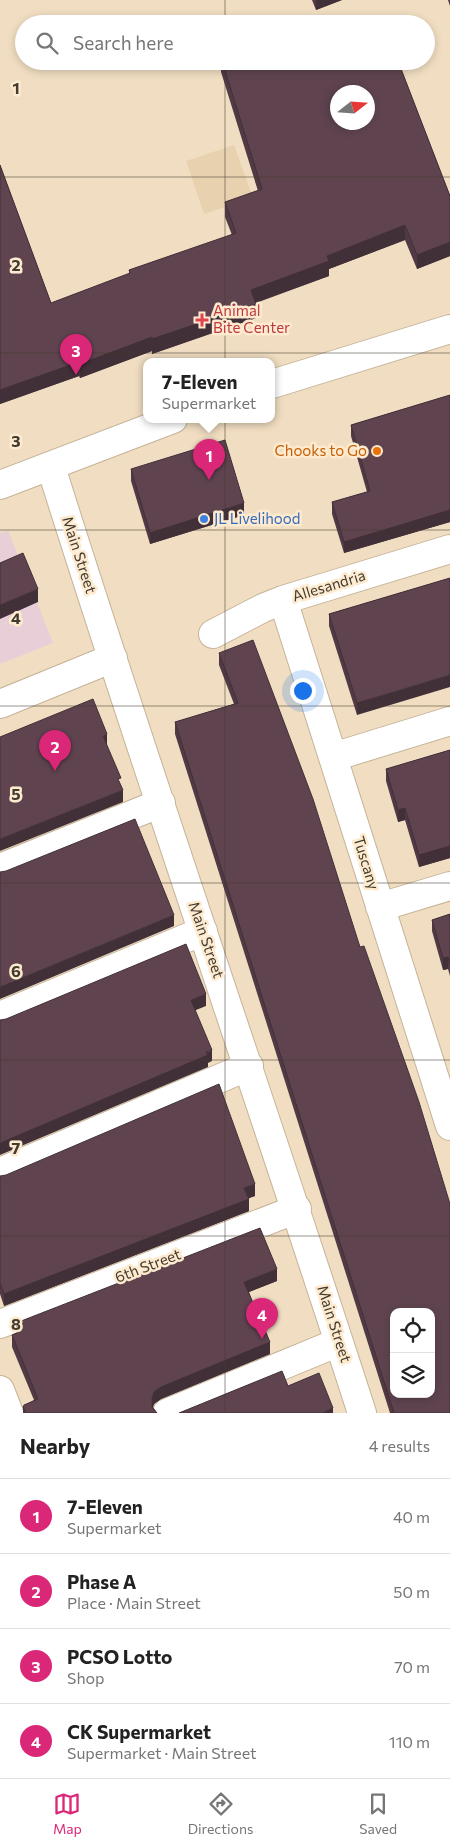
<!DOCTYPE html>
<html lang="en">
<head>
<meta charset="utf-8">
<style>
  :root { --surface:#fff; --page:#f2f2f2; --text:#222; --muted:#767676; --line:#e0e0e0; --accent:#db2777 }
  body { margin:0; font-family:Commissioner,sans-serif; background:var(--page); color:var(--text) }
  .controls { position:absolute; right:15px; bottom:15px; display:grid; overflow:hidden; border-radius:10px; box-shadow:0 2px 8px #0003 }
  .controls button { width:45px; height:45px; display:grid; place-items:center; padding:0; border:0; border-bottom:1px solid var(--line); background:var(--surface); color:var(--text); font:25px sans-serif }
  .compass { position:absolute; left:330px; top:85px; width:45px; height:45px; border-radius:50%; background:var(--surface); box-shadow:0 2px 8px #0003; rotate:73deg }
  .you { position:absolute; left:302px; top:690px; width:18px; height:18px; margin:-12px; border:4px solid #fff; border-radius:50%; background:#1a73e8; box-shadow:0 0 0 8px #1a73e833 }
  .badge { display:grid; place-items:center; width:32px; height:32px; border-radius:50%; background:var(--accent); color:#fff; font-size:16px; font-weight:700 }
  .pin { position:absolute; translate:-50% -41px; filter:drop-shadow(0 1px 2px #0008) }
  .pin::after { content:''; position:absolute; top:26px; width:18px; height:15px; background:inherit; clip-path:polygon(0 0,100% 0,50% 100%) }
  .popup { position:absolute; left:143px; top:358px; width:132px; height:65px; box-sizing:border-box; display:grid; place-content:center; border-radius:10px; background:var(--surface); filter:drop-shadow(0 1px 4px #0005); font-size:16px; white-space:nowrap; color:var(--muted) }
  .popup b { font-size:19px; color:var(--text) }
  .popup::after { content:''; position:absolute; left:50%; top:100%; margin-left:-10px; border:10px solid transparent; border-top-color:var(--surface) }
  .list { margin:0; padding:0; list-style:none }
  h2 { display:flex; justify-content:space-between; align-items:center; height:65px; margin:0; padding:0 20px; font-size:21px }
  h2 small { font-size:16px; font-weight:400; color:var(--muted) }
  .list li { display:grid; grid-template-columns:32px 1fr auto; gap:15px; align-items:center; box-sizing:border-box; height:75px; padding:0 20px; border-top:1px solid var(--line) }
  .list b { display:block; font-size:19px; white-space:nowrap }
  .list p { margin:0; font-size:16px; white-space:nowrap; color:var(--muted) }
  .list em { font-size:16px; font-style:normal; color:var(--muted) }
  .icon { flex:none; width:28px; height:28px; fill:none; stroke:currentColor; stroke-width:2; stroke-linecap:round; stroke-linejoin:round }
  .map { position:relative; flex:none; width:450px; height:1413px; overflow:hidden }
  .search { position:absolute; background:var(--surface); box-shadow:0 2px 8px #0003; left:15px; right:15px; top:15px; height:55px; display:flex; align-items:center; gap:12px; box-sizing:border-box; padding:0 18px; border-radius:28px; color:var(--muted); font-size:19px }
  .sheet { height:365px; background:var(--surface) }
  nav { display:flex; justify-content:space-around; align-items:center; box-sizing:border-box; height:70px; border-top:1px solid var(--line); background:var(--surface); font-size:14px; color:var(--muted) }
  nav a { display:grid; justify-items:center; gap:2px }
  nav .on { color:var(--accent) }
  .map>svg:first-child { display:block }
  .commercial { fill:#e8cfd7 }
  .built { fill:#e8d1af }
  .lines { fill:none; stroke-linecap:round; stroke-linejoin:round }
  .minor-casing { stroke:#c5b398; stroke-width:30 }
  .major-casing { stroke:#c5b398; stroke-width:30 }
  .minor { stroke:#fff; stroke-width:28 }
  .major { stroke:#fff; stroke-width:28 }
  .wall { fill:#523a45 }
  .shaded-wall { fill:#423038 }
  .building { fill:#5f4450; stroke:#423038; fill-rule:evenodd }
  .grid { fill:none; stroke:#423b30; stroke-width:1; stroke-opacity:0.55 }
  .health-dot { fill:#e0444e; stroke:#feebcf; stroke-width:2 }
  .food-dot { fill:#e8710a; stroke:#feebcf; stroke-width:2 }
  .shop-dot { fill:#3f7fe0; stroke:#feebcf; stroke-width:2 }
  .labels { text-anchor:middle; stroke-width:5; stroke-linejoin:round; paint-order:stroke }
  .health-label { font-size:15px; fill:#be3a42; stroke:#feebcf; text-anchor:start }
  .food-label { font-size:15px; fill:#c56008; stroke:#feebcf; text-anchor:end }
  .shop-label { font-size:15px; fill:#366cbe; stroke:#feebcf; text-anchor:start }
  .street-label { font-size:15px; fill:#423b30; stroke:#feebcf }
  .grid-label { font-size:16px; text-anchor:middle; font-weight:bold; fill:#423b30; stroke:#feebcf; stroke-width:5; stroke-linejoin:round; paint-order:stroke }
</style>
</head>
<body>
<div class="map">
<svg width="450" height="1413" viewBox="0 0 450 1413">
  <rect width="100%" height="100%" fill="#f1dec2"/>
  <path class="commercial" d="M8 530 53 643 0 664V533Z"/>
  <path class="built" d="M234 145 253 198 204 214 186 161Z"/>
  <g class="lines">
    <defs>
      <path id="minor" d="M51 467C150 783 260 1097 362 1413
        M283 600 450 1126
        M213 634 263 608 283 600 450 549
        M0 704 113 658
        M333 757 450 721
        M0 868 161 803
        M380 907 450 886
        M0 1016 203 931
        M0 1172 249 1066
        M0 1324 297 1209
        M0 1390 9 1413
        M167 1413 339 1342"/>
      <path id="major" d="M272 384 450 329
        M0 485 173 419"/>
    </defs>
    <use href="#minor" class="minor-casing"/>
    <use href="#major" class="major-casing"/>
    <use href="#minor" class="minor"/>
    <use href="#major" class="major"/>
  </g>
  <path class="wall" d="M312 0H342L316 10Z
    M448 0H450V6Z
    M221 61H398L450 196V256L417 269 405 240 329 269V276L256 303V318L152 354V351L80 378 79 376 0 404V165L51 303 129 274V270L232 235 225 217V202L258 191 221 72Z
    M450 395V522L344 553 332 514V502L367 492 351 436V425Z
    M131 469 244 515 150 544 131 481Z
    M450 578 357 715 329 626V614Z
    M219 653 360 947 450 1413H390L175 734V722L234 704 219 665Z
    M450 750V858L419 867 405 820 398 822 386 781V769Z
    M450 914V976L448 969 443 970 432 931V920Z
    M0 1176 255 1196 248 1198 249 1211 4 1306 0 1294Z
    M277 1281 249 1292 270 1354 161 1399 154 1404 153 1407 157 1413H23V1407L34 1400 12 1347V1335L16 1334V1323Z"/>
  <path class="shaded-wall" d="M316 0H342L316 10Z
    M405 225V240L329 269V276L251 304V290L327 256Z
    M450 242V256L417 269V255Z
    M256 304V318L152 354V339Z
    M152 337V351L80 378V364Z
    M79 362V376L0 404V390Z
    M244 503V515L150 544V533Z
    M450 510V522L344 553V542Z
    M38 589V602L0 619V605Z
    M450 675V687L357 715V703Z
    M107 734V746L103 736Z
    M123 790V802L0 851V839Z
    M405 808V820L398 822V810Z
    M450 846V858L419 867V855Z
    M174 915V926L0 999V987Z
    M448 957V969L443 970V958Z
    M206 994V1006L191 1012V1000Z
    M212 1050V1061L208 1063V1067L0 1155V1143Z
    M255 1184V1196L244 1200V1188Z
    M249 1199V1211L4 1306V1294Z
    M277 1269V1281L244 1294V1282Z
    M270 1342V1354L161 1399 154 1404 152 1410V1399L154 1392 161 1387Z
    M333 1408V1413H322Z"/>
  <path class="building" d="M222 61H398L450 196V242L417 255 405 225 327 256 329 261 251 290 256 304 152 339V337L80 364 79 362 0 390V165L51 303 130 273 129 270 236 233 225 202 262 189ZM338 92H368V122H338Z
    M450 395V510L344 542 332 502 370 491 351 425Z
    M225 440 244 503 150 533 131 469Z
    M23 553 38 589 0 605V563Z
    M450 578V675L357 703 329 614Z
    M253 640 313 799 360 947 364 946 419 1102 450 1204V1413H394L175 722 238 703 219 653ZM394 1312H431V1394H394Z
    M93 699 107 734 103 736 121 778 118 779 123 790 0 839V737Z
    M450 750V846L419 855 405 808 398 810 386 769Z
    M135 819 174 915 0 987V872L6 871Z
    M450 914V964L448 957 443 958 432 920Z
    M186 944 206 994 191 1000 212 1050 206 1052 208 1055 0 1143V1020L6 1019Z
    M219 1084 255 1184 244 1188 249 1199 4 1294 0 1283V1176L6 1175Z
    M260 1228 277 1269 244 1282 270 1342 161 1387 154 1392 152 1399V1407L157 1413H26L23 1407 24 1405 38 1399 12 1335 19 1332 16 1323Z
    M282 1371 288 1386 319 1373 333 1408 322 1413H179Z"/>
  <path class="grid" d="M225 0V24M225 61V1413M0 177H450M0 353H450M0 530H450M0 706H450M0 883H450M0 1060H450M0 1236H450"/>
  <path class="health-dot" d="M199.5 312.5h5v5h5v5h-5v5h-5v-5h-5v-5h5z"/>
  <circle class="food-dot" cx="377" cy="451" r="5"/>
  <circle class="shop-dot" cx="204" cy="519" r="5"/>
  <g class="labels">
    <g class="health-label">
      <text x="213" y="316">Animal<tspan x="213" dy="17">Bite Center</tspan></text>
    </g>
    <g class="food-label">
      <text x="367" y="456">Chooks to Go</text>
    </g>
    <g class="shop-label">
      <text x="214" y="524">JL Livelihood</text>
    </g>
    <g class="street-label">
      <text transform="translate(79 555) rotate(72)" y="5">Main Street</text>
      <text transform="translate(329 586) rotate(-17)" y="5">Allesandria</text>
      <text transform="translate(366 863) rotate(73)" y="5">Tuscany</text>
      <text transform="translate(206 940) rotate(71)" y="5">Main Street</text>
      <text transform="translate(148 1266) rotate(-21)" y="5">6th Street</text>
      <text transform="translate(334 1324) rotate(72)" y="5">Main Street</text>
    </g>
  </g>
  <g class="grid-label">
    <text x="16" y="94">1</text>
    <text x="16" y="271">2</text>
    <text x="16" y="447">3</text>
    <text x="16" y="624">4</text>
    <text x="16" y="800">5</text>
    <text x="16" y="977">6</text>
    <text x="16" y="1154">7</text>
    <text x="16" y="1330">8</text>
  </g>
</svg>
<div class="controls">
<button><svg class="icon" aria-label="locate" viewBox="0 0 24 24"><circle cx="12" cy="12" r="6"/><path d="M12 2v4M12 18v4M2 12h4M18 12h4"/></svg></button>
<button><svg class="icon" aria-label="layers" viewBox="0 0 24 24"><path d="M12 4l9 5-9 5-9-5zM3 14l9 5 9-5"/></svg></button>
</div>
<svg class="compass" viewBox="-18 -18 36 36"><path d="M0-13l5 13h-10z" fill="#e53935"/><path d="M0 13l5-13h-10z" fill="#767676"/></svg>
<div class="you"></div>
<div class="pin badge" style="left:209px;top:480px">1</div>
<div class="popup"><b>7-Eleven</b>Supermarket</div>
<div class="pin badge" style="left:55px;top:771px">2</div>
<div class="pin badge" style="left:76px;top:375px">3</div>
<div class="pin badge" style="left:262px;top:1339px">4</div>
<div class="search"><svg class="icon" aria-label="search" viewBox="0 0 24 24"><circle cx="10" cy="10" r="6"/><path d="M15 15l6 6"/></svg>Search here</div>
</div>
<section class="sheet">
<h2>Nearby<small>4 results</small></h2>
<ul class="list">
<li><span class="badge">1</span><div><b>7-Eleven</b><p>Supermarket</p></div><em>40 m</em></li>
<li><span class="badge">2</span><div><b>Phase A</b><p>Place · Main Street</p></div><em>50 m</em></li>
<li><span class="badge">3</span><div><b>PCSO Lotto</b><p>Shop</p></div><em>70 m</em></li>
<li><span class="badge">4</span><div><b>CK Supermarket</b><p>Supermarket · Main Street</p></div><em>110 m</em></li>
</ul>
</section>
<nav>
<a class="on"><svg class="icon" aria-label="map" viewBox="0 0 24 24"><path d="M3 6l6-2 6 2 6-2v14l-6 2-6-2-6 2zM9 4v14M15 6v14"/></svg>Map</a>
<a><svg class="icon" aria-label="directions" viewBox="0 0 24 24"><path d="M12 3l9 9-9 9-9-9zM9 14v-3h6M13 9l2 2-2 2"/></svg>Directions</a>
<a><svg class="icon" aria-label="saved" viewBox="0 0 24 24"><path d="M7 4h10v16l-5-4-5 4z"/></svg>Saved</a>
</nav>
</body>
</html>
